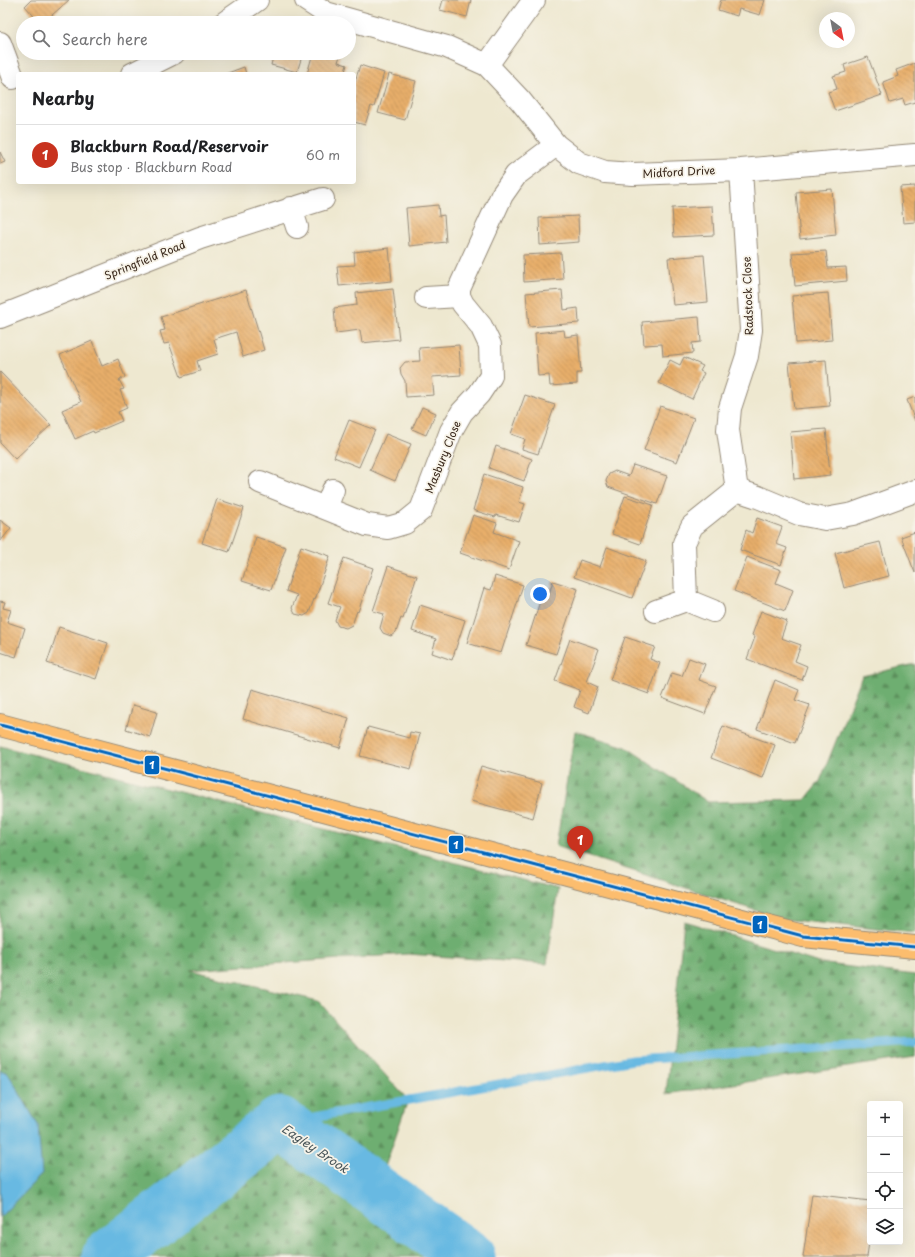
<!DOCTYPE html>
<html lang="en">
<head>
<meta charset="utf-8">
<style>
  :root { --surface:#fff; --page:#f2f2f2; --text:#202124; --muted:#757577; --line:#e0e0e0; --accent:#c8321e }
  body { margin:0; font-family:"Playpen Sans",sans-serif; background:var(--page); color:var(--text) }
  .controls { position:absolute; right:12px; bottom:12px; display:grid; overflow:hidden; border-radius:4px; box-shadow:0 4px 16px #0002 }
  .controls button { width:36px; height:36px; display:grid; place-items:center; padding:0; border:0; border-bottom:1px solid var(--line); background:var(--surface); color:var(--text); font:20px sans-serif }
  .compass { position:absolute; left:819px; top:12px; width:36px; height:36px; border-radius:50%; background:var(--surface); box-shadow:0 4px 16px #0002; rotate:148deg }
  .you { position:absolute; left:540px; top:594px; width:14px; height:14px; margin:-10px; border:3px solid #fff; border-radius:50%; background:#1a73e8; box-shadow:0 0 0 6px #1a73e833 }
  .badge { display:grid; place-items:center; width:26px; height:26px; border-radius:50%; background:var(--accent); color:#fff; font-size:13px; font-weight:700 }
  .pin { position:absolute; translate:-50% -33px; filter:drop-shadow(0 1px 2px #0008) }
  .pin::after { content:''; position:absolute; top:21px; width:14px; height:12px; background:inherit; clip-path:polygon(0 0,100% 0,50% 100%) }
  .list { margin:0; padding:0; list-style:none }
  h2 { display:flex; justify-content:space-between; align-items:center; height:52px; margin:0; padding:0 16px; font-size:17px }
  h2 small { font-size:13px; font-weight:400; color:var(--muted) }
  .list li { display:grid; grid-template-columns:26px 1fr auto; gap:12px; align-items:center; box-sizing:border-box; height:60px; padding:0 16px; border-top:1px solid var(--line) }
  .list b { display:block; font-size:15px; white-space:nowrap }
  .list p { margin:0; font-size:13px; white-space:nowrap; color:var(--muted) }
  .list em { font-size:13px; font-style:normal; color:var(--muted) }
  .icon { flex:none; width:22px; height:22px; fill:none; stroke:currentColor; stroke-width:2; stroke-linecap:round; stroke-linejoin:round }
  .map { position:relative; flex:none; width:915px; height:1257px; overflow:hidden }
  .search { position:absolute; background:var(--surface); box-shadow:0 4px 16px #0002; left:16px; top:16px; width:340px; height:44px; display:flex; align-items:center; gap:10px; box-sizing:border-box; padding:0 14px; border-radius:22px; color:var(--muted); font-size:15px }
  .panel { position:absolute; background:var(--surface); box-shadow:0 4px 16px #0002; left:16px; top:72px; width:340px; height:112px; border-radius:4px }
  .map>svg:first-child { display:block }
  .forest { fill:url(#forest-firs); stroke:#546c48 }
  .water { fill:#67b9e2; stroke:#517280 }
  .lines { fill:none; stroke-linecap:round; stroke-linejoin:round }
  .stream { stroke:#67b9e2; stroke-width:9 }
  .river { stroke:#67b9e2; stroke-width:53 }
  .building { fill:url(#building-back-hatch) }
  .minor-casing { stroke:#948977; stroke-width:24 }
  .highway-casing { stroke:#948977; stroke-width:24 }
  .minor { stroke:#fff; stroke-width:22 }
  .highway { stroke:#fcbd6e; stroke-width:22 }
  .bus-1-casing { stroke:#f7f3e8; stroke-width:6 }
  .bus-1 { stroke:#0065bd; stroke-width:3 }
  .labels { text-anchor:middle; stroke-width:3.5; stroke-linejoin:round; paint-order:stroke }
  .street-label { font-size:11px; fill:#3b2a1e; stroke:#f7f3e8 }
  .water-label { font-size:12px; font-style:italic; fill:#485559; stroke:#f7f3e8 }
  .line-badge { stroke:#f7f3e8; stroke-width:1.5 }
  .badge-label { font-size:11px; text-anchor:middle; font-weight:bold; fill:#fff }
</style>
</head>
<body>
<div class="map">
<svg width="915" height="1257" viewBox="0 0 915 1257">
  <defs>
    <pattern id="forest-firs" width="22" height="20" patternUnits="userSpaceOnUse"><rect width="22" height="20" fill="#6eae71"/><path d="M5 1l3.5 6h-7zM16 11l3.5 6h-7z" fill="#5c8e5c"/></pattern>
    <pattern id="building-back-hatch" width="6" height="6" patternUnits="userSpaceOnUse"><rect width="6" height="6" fill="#e8af6b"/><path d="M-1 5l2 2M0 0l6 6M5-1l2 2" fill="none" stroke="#bd8f57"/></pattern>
  </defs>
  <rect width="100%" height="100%" fill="#f7f3e8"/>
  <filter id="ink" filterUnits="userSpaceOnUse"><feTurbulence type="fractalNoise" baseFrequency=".025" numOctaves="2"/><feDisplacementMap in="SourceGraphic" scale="8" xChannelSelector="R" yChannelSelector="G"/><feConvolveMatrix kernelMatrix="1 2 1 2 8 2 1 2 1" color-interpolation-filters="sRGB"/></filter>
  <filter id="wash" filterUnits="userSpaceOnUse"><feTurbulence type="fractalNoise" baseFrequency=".012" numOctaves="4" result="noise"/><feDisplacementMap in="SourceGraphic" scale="16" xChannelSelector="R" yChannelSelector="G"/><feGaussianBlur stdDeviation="0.9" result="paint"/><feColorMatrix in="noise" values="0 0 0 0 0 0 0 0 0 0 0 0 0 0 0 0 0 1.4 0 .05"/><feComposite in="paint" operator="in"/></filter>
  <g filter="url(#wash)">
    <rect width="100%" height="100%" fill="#eee8d0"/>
    <path class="forest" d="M915 664V933L782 919 556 846 575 731 626 747 708 802 805 800 820 781 862 676Z
      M0 746 558 889 547 964 408 954 190 970 318 1001 408 1100 373 1202 447 1257H0Z
      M684 921 819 963 915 975V1057L666 1094Z"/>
    <path class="water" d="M0 1070 8 1073 38 1125 42 1174 0 1217Z"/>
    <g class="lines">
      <path class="stream" d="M280 1123 633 1060 915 1042"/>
      <path class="river" d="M108 1257 280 1123 469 1257"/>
    </g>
    <g id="blocks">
      <path class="building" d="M31 0H69L43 23H40L25 6Z
        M443 0H471L467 17 440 10Z
        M721 0H765L760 15 739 9 737 16 718 10Z
        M274 53H303L297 72 271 65Z
        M313 53H329L340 56 338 62 347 65 344 74H307Z
        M868 57 882 95 835 111 828 92 837 89 833 76 846 72 844 65Z
        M915 63V102L905 105 903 99 890 103 883 82 898 76 896 70Z
        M360 65 384 73 374 107 371 106 365 125 354 122V85Z
        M244 67 246 74H225Z
        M389 74 416 81 405 120 378 113Z
        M0 152 5 162 0 164Z
        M915 186V222L903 223 900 187Z
        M832 189 836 235 800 239 796 192Z
        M438 205 439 216 444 215 446 242 409 246 406 208Z
        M712 206 714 235 674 237 672 208Z
        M578 216 579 242 540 245 539 218Z
        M389 248 392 281 339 286 337 266 355 265 354 252Z
        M826 251 828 268 846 267 847 281 795 286 792 253Z
        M561 253 563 279 524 282 523 255Z
        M704 255 708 302 673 305 668 258Z
        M393 289 399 339 362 343 360 330 336 333 334 308 357 305 356 293Z
        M246 290 264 350 243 357 236 332 214 339 218 354 197 361 200 371 181 377 169 343 164 344 160 331 165 330 161 317Z
        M562 290 564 310 578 308 579 323 529 327 526 293Z
        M828 293 832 340 796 343 792 296Z
        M699 317 701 342 692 343 693 353 663 356 662 344 644 345 642 322Z
        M564 330 565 337 578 335 581 373H577V384L550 386 549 375 538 376 535 333Z
        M92 341 102 366 118 359 125 377 119 380 124 389 120 390 127 408 118 412 122 421 94 433 93 431 75 439 62 410 81 402 60 355Z
        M459 345 461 375 432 377 434 395 406 397 405 381 401 374 400 368 405 362 420 361 419 348Z
        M684 357 703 366 700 371 704 373 692 399 659 383 670 360 680 365Z
        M826 360 830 406 794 409 789 363Z
        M0 372 51 425 15 459 0 443Z
        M525 395 555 405 538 454 522 449 525 439 511 434Z
        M915 397V421L907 400Z
        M660 406 694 418 677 462 644 450Z
        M422 407 436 413 426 435 412 429Z
        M349 420 375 430 359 467 334 457Z
        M826 429 830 475 794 479 790 432Z
        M386 434 411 444 395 481 370 470Z
        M496 446 532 459 524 481 489 468Z
        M633 465 667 476 657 504 608 487 606 481 609 474 615 471 629 476Z
        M484 474 523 487 519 502 525 504 519 522 496 515 495 517 473 510Z
        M625 496 653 505 640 544 612 534Z
        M217 499 244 508 229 552 202 543Z
        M473 515 497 523 494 532 519 541 509 570 460 553Z
        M757 518 782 527 776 544 787 548 781 565 740 550 746 530 752 533Z
        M0 520 11 528 0 542Z
        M915 532V573L901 537Z
        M256 537 286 547 271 590 242 581Z
        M880 542 889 576 844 588 835 553Z
        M301 546 330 556 315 600 314 599 309 613 304 616 295 614 292 608 297 595 286 591Z
        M607 547 646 561 632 598 574 577 580 560 600 567Z
        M747 557 781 570 776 583 793 590 785 611 734 591Z
        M344 558 373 568 358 612 357 611 352 625 346 628 338 626 335 620 340 607 328 603Z
        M388 566 417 576 403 619 401 618 396 632 391 636 383 633 380 628 384 614 373 611Z
        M495 576 523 585 501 653 467 643 484 588 491 590Z
        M553 581 578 589 556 654 526 645 543 592 549 594Z
        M0 601 5 602 3 608 11 610 7 622 25 628 16 657 0 652Z
        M420 605 465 620 452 660 432 653 436 639 412 631Z
        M761 611 787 621 781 638 801 645 795 661 807 666 802 680 747 659 755 637 752 635Z
        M59 627 108 643 96 679 47 663Z
        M625 637 655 647 650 659 660 663 649 694 610 680Z
        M570 639 599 649 587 682 598 687 589 713 574 707 580 690 555 681Z
        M689 658 705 664 699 680 716 686 705 714 662 698 672 673 682 676Z
        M775 680 799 690 795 700 810 705 795 743 757 729Z
        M252 689 349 718 340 748 243 719Z
        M133 705 157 712 150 737 126 729Z
        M723 726 775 745 763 778 711 758Z
        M368 727 409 738 410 732 420 734 411 769 360 756Z
        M481 766 542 783 533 818 471 801Z
        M812 1194 870 1201V1234L867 1257H803Z"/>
    </g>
  </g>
  <g filter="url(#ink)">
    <use href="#blocks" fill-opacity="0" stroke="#948977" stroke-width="1"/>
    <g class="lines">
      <defs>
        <path id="minor" d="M306 0 326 13 447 47 487 65 520 100 556 145 579 163 605 172 633 174 741 170 915 155
          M224 23 257 0
          M0 43 13 78
          M487 65 534 0
          M132 74 174 53
          M291 208 297 227
          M426 298 459 296
          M0 317 200 238 323 199
          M260 482 367 525 388 528 405 523 421 510 451 431 462 412 479 394 491 376 490 345 481 326 463 304 459 296V289L502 195 516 175 556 145
          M737 490 728 430 730 408 747 356 751 330 741 170
          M326 508 333 490
          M686 600 684 543 692 526 737 490 758 497 799 514 825 519 853 514 915 491
          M656 611 686 600 713 611"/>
        <path id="highway" d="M0 725 803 936 915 947"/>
      </defs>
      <use href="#minor" class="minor-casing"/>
      <use href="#highway" class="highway-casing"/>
      <use href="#minor" class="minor"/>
      <use href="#highway" class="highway"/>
      <defs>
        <path id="bus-1" d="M0 725 803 936 915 947"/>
      </defs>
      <use href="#bus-1" class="bus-1-casing"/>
      <use href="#bus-1" class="bus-1"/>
    </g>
  </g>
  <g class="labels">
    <g class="street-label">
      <text transform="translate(679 172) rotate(-3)" y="4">Midford Drive</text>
      <text transform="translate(145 260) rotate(-22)" y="4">Springfield Road</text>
      <text transform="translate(748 296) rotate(-92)" y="4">Radstock Close</text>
      <text transform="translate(443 457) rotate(-68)" y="4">Masbury Close</text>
    </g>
    <g class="water-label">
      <text transform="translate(315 1149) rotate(34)" y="4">Eagley Brook</text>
    </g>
  </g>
  <g class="line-badge">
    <rect x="144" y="755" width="16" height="20" rx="4" fill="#0065bd"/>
    <rect x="448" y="835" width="16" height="19" rx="4" fill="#0065bd"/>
    <rect x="752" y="915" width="16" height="19" rx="4" fill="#0065bd"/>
  </g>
  <g class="badge-label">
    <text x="152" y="769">1</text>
    <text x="456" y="849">1</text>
    <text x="760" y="929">1</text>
  </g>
</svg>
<div class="controls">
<button>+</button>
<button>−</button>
<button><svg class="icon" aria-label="locate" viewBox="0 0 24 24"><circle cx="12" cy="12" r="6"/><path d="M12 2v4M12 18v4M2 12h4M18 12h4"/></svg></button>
<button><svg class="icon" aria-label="layers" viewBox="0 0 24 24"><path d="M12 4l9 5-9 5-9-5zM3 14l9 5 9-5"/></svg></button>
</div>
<svg class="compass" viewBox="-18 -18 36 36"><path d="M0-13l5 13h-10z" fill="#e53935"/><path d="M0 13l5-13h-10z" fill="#757577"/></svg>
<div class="you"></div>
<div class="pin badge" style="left:580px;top:859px">1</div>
<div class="search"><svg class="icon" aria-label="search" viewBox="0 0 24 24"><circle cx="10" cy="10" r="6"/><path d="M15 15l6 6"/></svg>Search here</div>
<section class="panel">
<h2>Nearby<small></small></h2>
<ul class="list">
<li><span class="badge">1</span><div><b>Blackburn Road/Reservoir</b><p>Bus stop · Blackburn Road</p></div><em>60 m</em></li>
</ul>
</section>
</div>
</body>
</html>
